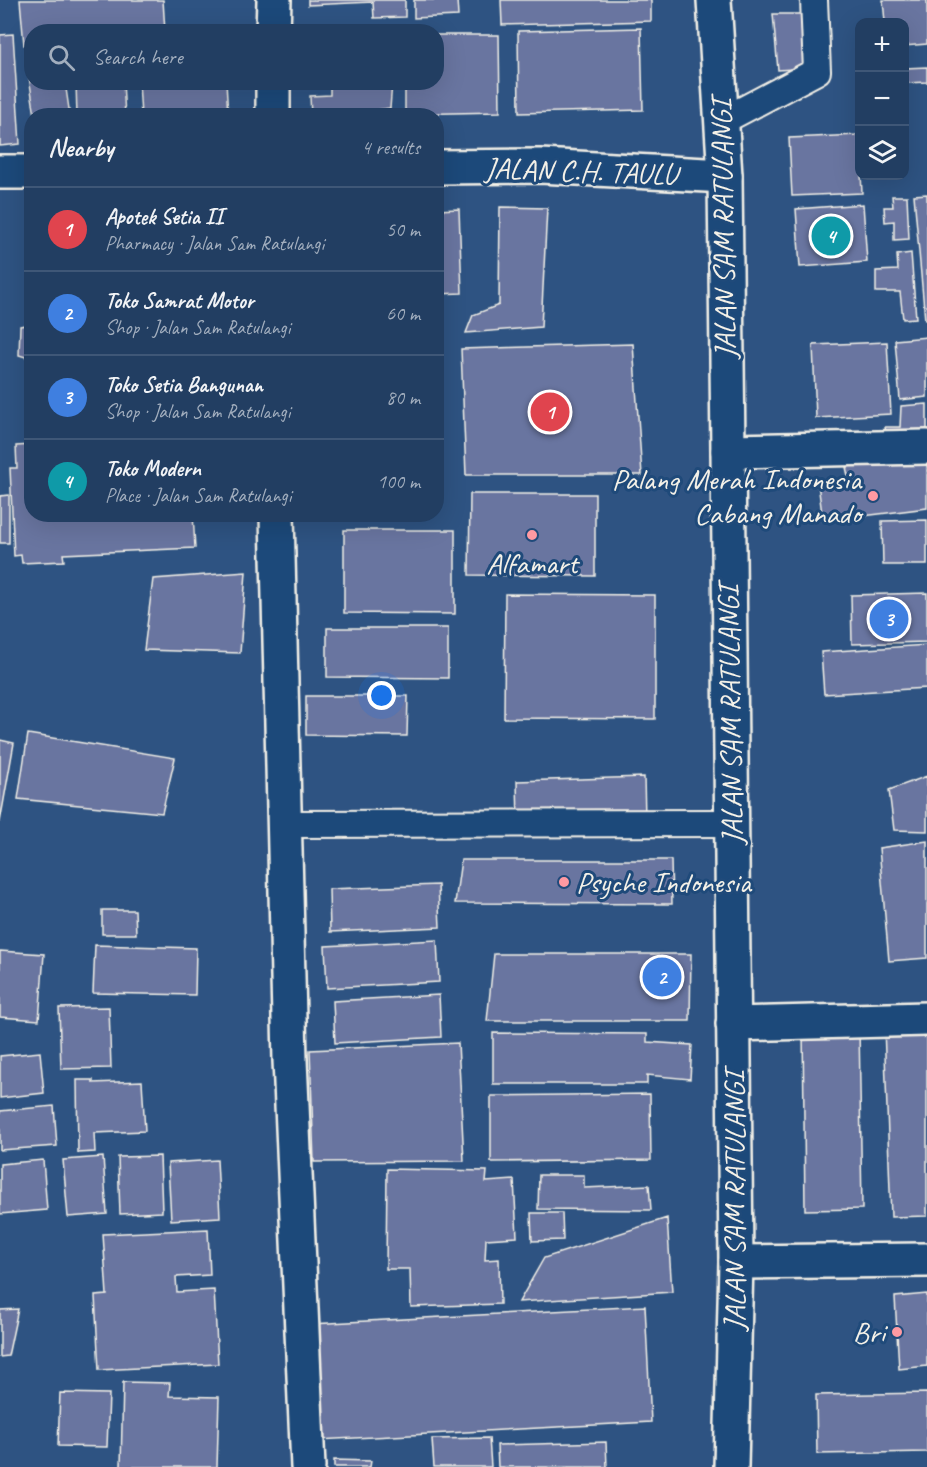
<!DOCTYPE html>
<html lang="en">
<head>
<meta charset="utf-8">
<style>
  :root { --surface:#223e62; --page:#2e496b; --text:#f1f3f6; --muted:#a2aebe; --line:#3f5777; --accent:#e69b98 }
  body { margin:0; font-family:Caveat,sans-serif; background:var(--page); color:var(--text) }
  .controls { position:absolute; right:18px; top:18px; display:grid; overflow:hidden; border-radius:12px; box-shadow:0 6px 24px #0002 }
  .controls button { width:54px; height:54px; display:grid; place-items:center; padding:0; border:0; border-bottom:2px solid var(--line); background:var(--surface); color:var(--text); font:30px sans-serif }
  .you { position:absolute; left:382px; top:696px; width:21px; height:21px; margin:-15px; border:4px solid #fff; border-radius:50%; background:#1a73e8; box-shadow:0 0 0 9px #1a73e833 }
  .badge { display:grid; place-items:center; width:39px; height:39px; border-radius:50%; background:var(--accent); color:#fff; font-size:20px; font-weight:700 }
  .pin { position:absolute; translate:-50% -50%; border:3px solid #fff; box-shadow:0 2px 6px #0006 }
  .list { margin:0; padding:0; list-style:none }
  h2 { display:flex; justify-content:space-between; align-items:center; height:78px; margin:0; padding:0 24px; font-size:26px }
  h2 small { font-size:20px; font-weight:400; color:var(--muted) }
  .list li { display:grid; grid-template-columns:39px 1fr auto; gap:18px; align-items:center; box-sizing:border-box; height:84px; padding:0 24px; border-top:2px solid var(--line) }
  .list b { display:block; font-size:22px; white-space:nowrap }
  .list p { margin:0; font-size:20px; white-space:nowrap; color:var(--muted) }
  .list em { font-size:20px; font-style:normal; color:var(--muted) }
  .icon { flex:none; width:33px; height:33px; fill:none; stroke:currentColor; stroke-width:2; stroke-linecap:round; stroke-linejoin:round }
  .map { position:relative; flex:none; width:927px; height:1467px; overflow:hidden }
  .search { position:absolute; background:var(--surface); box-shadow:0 6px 24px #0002; left:24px; top:24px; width:420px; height:66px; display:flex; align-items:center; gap:15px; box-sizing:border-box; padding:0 21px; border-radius:24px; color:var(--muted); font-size:22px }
  .panel { position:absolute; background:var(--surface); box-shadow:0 6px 24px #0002; left:24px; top:108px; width:420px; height:414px; border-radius:24px }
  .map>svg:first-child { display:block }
  .building { fill:#6975a0; stroke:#f4f1e8; stroke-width:1.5 }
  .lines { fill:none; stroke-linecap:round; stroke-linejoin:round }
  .lane-casing { stroke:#f4f1e8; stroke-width:30 }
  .street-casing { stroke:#f4f1e8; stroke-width:38 }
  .secondary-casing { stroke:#f4f1e8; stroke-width:38 }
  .primary-casing { stroke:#f4f1e8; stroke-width:38 }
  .lane { stroke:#1f4a7a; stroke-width:26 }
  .street { stroke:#1f4a7a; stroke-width:33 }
  .secondary { stroke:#1f4a7a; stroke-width:33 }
  .primary { stroke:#1f4a7a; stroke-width:33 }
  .poi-dot { fill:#ff9aa2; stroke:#1f4a7a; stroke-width:2 }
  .labels { text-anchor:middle; stroke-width:6; stroke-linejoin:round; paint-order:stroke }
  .street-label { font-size:30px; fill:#f4f1e8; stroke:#1f4a7a }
  .poi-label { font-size:30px; fill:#f4f1e8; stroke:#1f4a7a; text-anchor:end }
</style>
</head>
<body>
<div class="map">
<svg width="927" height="1467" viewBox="0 0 927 1467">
  <rect width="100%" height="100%" fill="#2e5382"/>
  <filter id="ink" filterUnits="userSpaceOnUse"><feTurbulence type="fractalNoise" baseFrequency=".0167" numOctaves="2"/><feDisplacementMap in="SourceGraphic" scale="12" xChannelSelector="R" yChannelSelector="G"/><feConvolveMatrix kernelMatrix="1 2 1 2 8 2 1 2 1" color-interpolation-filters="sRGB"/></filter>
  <g filter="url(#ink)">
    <path class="building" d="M20 0H163L165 32H32V45H24Z
      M308 0H405V17L374 18 373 2 308 5Z
      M414 0H457L458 16 414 18Z
      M501 0H651V21L502 25Z
      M883 0H927V44L904 46V22H885Z
      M773 14H805L807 68 778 70Z
      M641 28 643 110 519 113 518 31Z
      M13 34 20 144 0 146V35Z
      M436 35H499L500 112 405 114V82H436Z
      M927 67V82L906 83 905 68Z
      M32 69V82H65L70 116H35L28 70Z
      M76 82H123L125 116H77Z
      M139 82H226L228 116H141Z
      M392 83 390 108 363 112V116H311L310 96 330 95V85Z
      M859 135 862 193 792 196 789 138Z
      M927 194V320H925L914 195Z
      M892 196H907L909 239 894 240V221L885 222 884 207H893Z
      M863 204 867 262 800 267 796 209Z
      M500 207 547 208 541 327 466 333 473 315 499 305Z
      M459 209 462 293 436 294V210Z
      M911 253 916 318 903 319 900 292H876V271L898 270 897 255Z
      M32 324V359L19 355 20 326Z
      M927 337V397L900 400 895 340Z
      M887 342 891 414 816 418 813 345Z
      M633 344 642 475H466L461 349Z
      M32 391V416L25 415V395Z
      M927 404V440L888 443 885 427H900L901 406Z
      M32 445V514H193L195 548 63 554 64 561 22 563 21 555 14 556 10 468H17L16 446Z
      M927 454V508L823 521 818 484 849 480 846 467Z
      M470 494H595V576L469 575Z
      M9 495V543H0V496Z
      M927 520V565H883L882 521Z
      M344 530H455V614L344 613Z
      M246 572 240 653 144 650 153 579Z
      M927 593V642L852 644 851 595Z
      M505 594 655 595V719L504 718Z
      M327 628H448V678L327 677Z
      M927 645V688L824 694 821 652Z
      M306 696H408L407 736 306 735Z
      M28 734 175 758 162 813 18 799Z
      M0 740 14 743 0 822Z
      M927 776V831L894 830 889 790Z
      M644 777 645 818 518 822 517 781Z
      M927 841V958L889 961 879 848Z
      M461 860H671L672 904 455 903Z
      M438 885 440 927 330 932 329 889Z
      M102 910H135L136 934H102Z
      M437 940 439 982 327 988 325 946Z
      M95 945 196 948 195 995 93 993Z
      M0 951 44 954 39 1020 0 1017Z
      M494 954H691L690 1021H487Z
      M439 995 441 1037 335 1043 333 1001Z
      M109 1007 111 1068 61 1069 59 1008Z
      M927 1026V1216L891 1217 884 1027Z
      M859 1027 862 1209 805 1210 803 1028Z
      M493 1033 647 1034V1042L692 1045 690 1079 647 1075V1084H493Z
      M458 1043 464 1161 314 1162 310 1050Z
      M40 1052 44 1093 0 1098V1056Z
      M77 1080H93V1083L142 1081 145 1131 94 1133 95 1152 78 1153Z
      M650 1094 651 1160 491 1162V1096Z
      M54 1106 57 1146 0 1150V1111Z
      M160 1156 162 1212 120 1214 118 1157Z
      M103 1157 107 1214 68 1217 63 1160Z
      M43 1160 47 1210 0 1214V1164Z
      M217 1160 220 1217 171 1220 168 1163Z
      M387 1169 487 1171 486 1182 514 1180 517 1237 486 1239 485 1260 499 1259 500 1304 411 1307 410 1269H386Z
      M539 1175H584V1188L649 1185 651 1210 538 1209Z
      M531 1213H562L563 1240 532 1241Z
      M667 1218 672 1292 519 1302 544 1258Z
      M208 1229 210 1275 176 1277 177 1292 214 1290 218 1364 99 1370 95 1296 107 1295 103 1234Z
      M927 1294V1366L899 1369 895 1297Z
      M645 1306 651 1422 318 1440 311 1324Z
      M18 1309 8 1356 0 1357V1310Z
      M123 1382 170 1383 169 1396 219 1397 217 1467H121Z
      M60 1393 109 1394 107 1447 58 1446Z
      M927 1393V1452L817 1454 816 1395Z
      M489 1438 491 1467H434L432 1439Z
      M606 1442 607 1467H498L497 1445Z
      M334 1460 371 1461 370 1467H334Z"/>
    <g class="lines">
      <defs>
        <path id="lane" d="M722 121 817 71 814 0
          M284 824 731 823"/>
        <path id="street" d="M273 32 274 0
          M273 116V82
          M728 451 927 447
          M277 514 290 1060 308 1467
          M733 1024 927 1019
          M736 1262 927 1260"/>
        <path id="secondary" d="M436 167 540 166 725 176
          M0 172H32"/>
        <path id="primary" d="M714 0 725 176 728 451 736 1262 731 1467"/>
      </defs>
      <use href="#lane" class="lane-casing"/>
      <use href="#street" class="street-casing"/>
      <use href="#secondary" class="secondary-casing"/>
      <use href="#primary" class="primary-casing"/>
      <use href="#lane" class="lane"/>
      <use href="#street" class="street"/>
      <use href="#secondary" class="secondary"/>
      <use href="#primary" class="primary"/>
    </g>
  </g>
  <g class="poi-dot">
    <circle cx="873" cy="496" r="6"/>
    <circle cx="532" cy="535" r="6"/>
    <circle cx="564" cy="882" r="6"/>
    <circle cx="897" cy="1332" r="6"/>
  </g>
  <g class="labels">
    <g class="street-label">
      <text transform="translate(581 171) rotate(2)" y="10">JALAN C.H. TAULU</text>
      <text transform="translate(723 229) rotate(-91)" y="10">JALAN SAM RATULANGI</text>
      <text transform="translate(730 715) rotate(-91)" y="10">JALAN SAM RATULANGI</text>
      <text transform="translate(734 1201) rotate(-90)" y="10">JALAN SAM RATULANGI</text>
    </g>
    <g class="poi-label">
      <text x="861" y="489">Palang Merah Indonesia<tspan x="861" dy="34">Cabang Manado</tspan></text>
      <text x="532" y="573" text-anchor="middle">Alfamart</text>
      <text x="576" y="892" text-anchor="start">Psyche Indonesia</text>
      <text x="885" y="1342">Bri</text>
    </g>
  </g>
</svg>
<div class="controls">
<button>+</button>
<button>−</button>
<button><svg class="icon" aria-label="layers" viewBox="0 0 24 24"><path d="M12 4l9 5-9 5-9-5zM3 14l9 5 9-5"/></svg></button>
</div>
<div class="you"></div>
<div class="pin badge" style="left:550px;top:412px;background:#e0444e">1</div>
<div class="pin badge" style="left:662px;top:977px;background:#3f7fe0">2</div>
<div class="pin badge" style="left:889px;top:619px;background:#3f7fe0">3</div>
<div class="pin badge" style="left:831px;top:236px;background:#0f9aa8">4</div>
<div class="search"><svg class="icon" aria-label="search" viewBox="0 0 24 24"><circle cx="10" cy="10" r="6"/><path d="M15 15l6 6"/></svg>Search here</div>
<section class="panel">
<h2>Nearby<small>4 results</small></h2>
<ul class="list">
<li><span class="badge" style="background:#e0444e">1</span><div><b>Apotek Setia II</b><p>Pharmacy · Jalan Sam Ratulangi</p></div><em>50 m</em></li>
<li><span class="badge" style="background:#3f7fe0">2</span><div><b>Toko Samrat Motor</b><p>Shop · Jalan Sam Ratulangi</p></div><em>60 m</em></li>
<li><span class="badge" style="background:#3f7fe0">3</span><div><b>Toko Setia Bangunan</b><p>Shop · Jalan Sam Ratulangi</p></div><em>80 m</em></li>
<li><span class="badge" style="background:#0f9aa8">4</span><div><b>Toko Modern</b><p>Place · Jalan Sam Ratulangi</p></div><em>100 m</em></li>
</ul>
</section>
</div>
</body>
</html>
